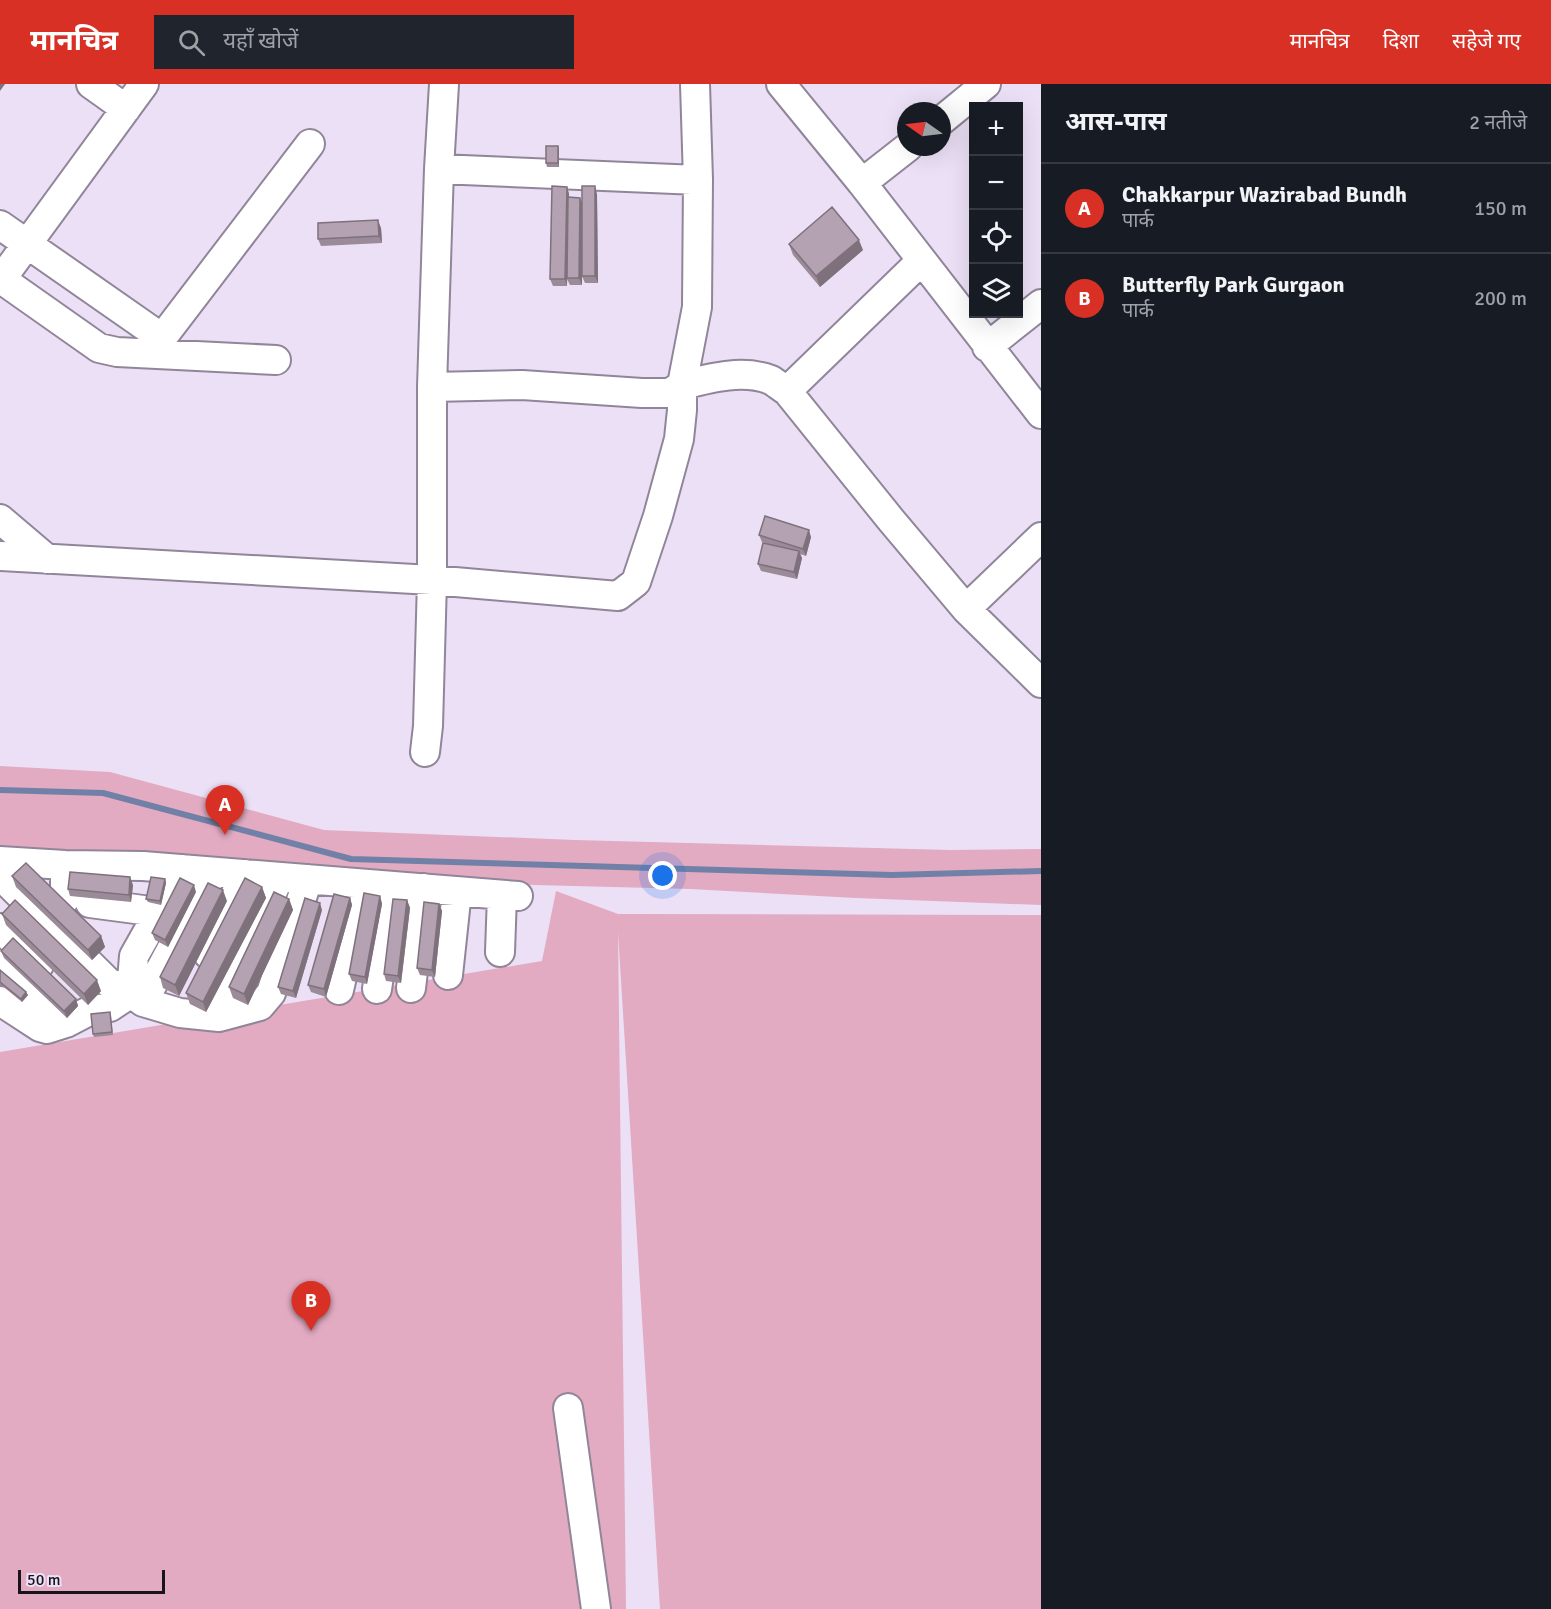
<!DOCTYPE html>
<html lang="hi">
<head>
<meta charset="utf-8">
<style>
  :root { --surface:#171b24; --page:#20242c; --text:#f1f3f6; --muted:#9ea1a6; --line:#363941; --accent:#d93025 }
  body { margin:0; font-family:Signika,"Noto Sans Devanagari",sans-serif; background:var(--page); color:var(--text) }
  .controls { position:absolute; right:18px; top:18px; display:grid; overflow:hidden; border-radius:0px; box-shadow:0 6px 24px #0002 }
  .controls button { width:54px; height:54px; display:grid; place-items:center; padding:0; border:0; border-bottom:2px solid var(--line); background:var(--surface); color:var(--text); font:30px sans-serif }
  .compass { position:absolute; left:897px; top:18px; width:54px; height:54px; border-radius:50%; background:var(--surface); box-shadow:0 6px 24px #0002; rotate:284deg }
  .scale { position:absolute; left:18px; bottom:15px; width:147px; box-sizing:border-box; padding-left:6px; border:3px solid #18141b; border-top:0; font-size:16px; line-height:21px; white-space:nowrap; color:#18141b; -webkit-text-stroke:4px #ece0f6; paint-order:stroke }
  .you { position:absolute; left:663px; top:792px; width:21px; height:21px; margin:-15px; border:4px solid #fff; border-radius:50%; background:#1a73e8; box-shadow:0 0 0 9px #1a73e833 }
  .badge { display:grid; place-items:center; width:39px; height:39px; border-radius:50%; background:var(--accent); color:#fff; font-size:20px; font-weight:700 }
  .pin { position:absolute; translate:-50% -50px; filter:drop-shadow(0 2px 3px #0008) }
  .pin::after { content:''; position:absolute; top:32px; width:21px; height:18px; background:inherit; clip-path:polygon(0 0,100% 0,50% 100%) }
  .list { margin:0; padding:0; list-style:none }
  h2 { display:flex; justify-content:space-between; align-items:center; height:78px; margin:0; padding:0 24px; font-size:26px }
  h2 small { font-size:20px; font-weight:400; color:var(--muted) }
  .list li { display:grid; grid-template-columns:39px 1fr auto; gap:18px; align-items:center; box-sizing:border-box; height:90px; padding:0 24px; border-top:2px solid var(--line) }
  .list b { display:block; font-size:22px; white-space:nowrap }
  .list p { margin:0; font-size:20px; white-space:nowrap; color:var(--muted) }
  .list em { font-size:20px; font-style:normal; color:var(--muted) }
  .icon { flex:none; width:33px; height:33px; fill:none; stroke:currentColor; stroke-width:2; stroke-linecap:round; stroke-linejoin:round }
  .map { position:relative; flex:none; width:1041px; height:1525px; overflow:hidden }
  header { display:flex; align-items:center; gap:36px; box-sizing:border-box; height:84px; padding:0 30px; background:var(--accent); color:#fff }
  header strong { font-size:28px }
  nav { display:flex; gap:33px; margin-inline-start:auto; font-size:21px }
  .search { width:420px; height:54px; background:var(--page); display:flex; align-items:center; gap:15px; box-sizing:border-box; padding:0 21px; border-radius:0px; color:var(--muted); font-size:22px }
  main { display:flex }
  aside { flex:1; background:var(--surface) }
  .map>svg:first-child { display:block }
  .green { fill:#e2abc1 }
  .lines { fill:none; stroke-linecap:round; stroke-linejoin:round }
  .stream { stroke:#7180a6; stroke-width:6 }
  .minor-casing { stroke:#908599; stroke-width:32 }
  .minor { stroke:#fff; stroke-width:28 }
  .wall { fill:#9b8a98 }
  .shaded-wall { fill:#7e717c }
  .building { fill:#b4a1b1; stroke:#7e717c; stroke-width:1.5 }
</style>
</head>
<body>
<header>
<strong>मानचित्र</strong>
<div class="search"><svg class="icon" aria-label="search" viewBox="0 0 24 24"><circle cx="10" cy="10" r="6"/><path d="M15 15l6 6"/></svg>यहाँ खोजें</div>
<nav><a>मानचित्र</a><a>दिशा</a><a>सहेजे गए</a></nav>
</header>
<main>
<div class="map">
<svg width="1041" height="1525" viewBox="0 0 1041 1525">
  <rect width="100%" height="100%" fill="#ece0f6"/>
  <path class="green" d="M0 682 110 688 324 746 575 756 950 766 1041 765V821L856 814 690 805 535 801 353 793 0 770Z
    M556 807 618 830 1041 831V1525H660L618 848 626 1525H0V968L542 877Z"/>
  <g class="lines">
    <path class="stream" d="M0 706 103 709 351 775 892 791 1041 787"/>
    <defs>
      <path id="minor" d="M91 0 126 25
        M781 0 862 99 1041 330
        M942 36 986 0
        M439 85 698 96
        M862 99 908 63
        M0 141 162 254
        M1 195 99 264 117 268 276 276
        M0 197 144 0
        M987 263 1041 220
        M143 269 162 254 310 60
        M432 303 522 301 642 309H670L682 301 697 223 698 96 695 0
        M787 307 921 177
        M0 435 47 475
        M0 472 432 496 618 512 636 498 658 432 679 355 682 326V301C710 294 743 285 771 296 776 299 782 304 787 307L891 436 966 525 1041 599
        M966 525 1041 453
        M425 668 428 642 432 496V303L439 85 444 0
        M0 777 65 781 143 782 518 812
        M183 785 134 872 131 909 143 918 180 929 219 933 260 922 271 909 308 795
        M0 791 108 898 131 909
        M65 815V781
        M90 819 158 828
        M0 844 39 881
        M500 868 502 811
        M208 870 245 790
        M0 880 66 939
        M448 891 457 807
        M411 904 423 804
        M377 905 393 802
        M339 906 363 800
        M0 917 40 943 47 945 66 939 89 927 110 923 131 909
        M143 918 213 788
        M219 933 279 793
        M568 1324 596 1525"/>
    </defs>
    <use href="#minor" class="minor-casing"/>
    <use href="#minor" class="minor"/>
  </g>
  <path class="wall" d="M558 62 559 66V83H547L546 79Z
    M567 103 569 110V113L580 114 582 118 597 110 598 199H585L582 192V172V201H570L567 195V202H553L550 195Z
    M381 144 382 159 321 162 318 155Z
    M789 160 863 166 820 203 793 171Z
    M759 451 811 453 806 472 800 470 802 474 797 495 761 487 758 480 765 459 762 458Z
    M12 792 101 852 105 863 92 876 16 803Z
    M165 795 166 799 161 821 148 818 146 815Z
    M133 801 131 818 70 812 68 805Z
    M262 803 266 814 206 928 190 920 186 909Z
    M196 808 168 863 155 856 152 849Z
    M380 812 382 820 367 900 352 897 349 890Z
    M350 814 352 821 326 913 311 908 308 901Z
    M289 815 293 826 248 921 233 914 229 903Z
    M407 816 410 824 401 899 386 897 384 890Z
    M227 817 179 912 163 904 160 893Z
    M439 820 442 827 435 893 420 891 417 884Z
    M322 826 296 914 281 910 278 903Z
    M2 830 101 907 88 921 6 841Z
    M1 867 76 915 78 922 67 934 4 874Z
    M0 886 26 908 28 911 22 918 0 900Z
    M111 932 113 951 94 953 93 950Z"/>
  <path class="shaded-wall" d="M0 0H5L0 7Z
    M558 62 559 66V83L558 79Z
    M595 102 597 110 598 199 595 192Z
    M567 103 569 110 567 202 565 195Z
    M580 114 583 121 582 201 579 194Z
    M378 136 381 144 382 159 379 152Z
    M859 156 863 166 820 203 816 192Z
    M809 446 811 453 806 472 803 465Z
    M799 467 802 474 797 495 794 488Z
    M130 793 133 801 131 818 129 811Z
    M165 795 166 799 161 821 160 817Z
    M194 801 196 808 168 863 165 856Z
    M262 803 266 814 206 928 203 918Z
    M223 806 227 817 179 912 175 901Z
    M380 812 382 820 367 900 365 893Z
    M350 814 352 821 326 913 324 905Z
    M289 815 293 826 248 921 244 910Z
    M407 816 410 824 401 899 398 892Z
    M320 819 322 826 296 914 293 907Z
    M439 820 442 827 435 893 432 886Z
    M101 852 105 863 92 876 88 866Z
    M97 896 101 907 88 921 84 910Z
    M26 908 28 911 22 918 21 915Z
    M76 915 78 922 67 934 64 927Z"/>
  <path class="building" d="M546 62H558V79H546Z
    M552 102 567 103 565 195H550Z
    M582 102H595V192H582Z
    M568 113 580 114 579 194H567Z
    M832 123 859 156 816 192 789 160Z
    M378 136 379 152 318 155V139Z
    M765 432 809 446 803 465 759 451Z
    M763 459 799 467 794 488 758 480Z
    M26 779 101 852 88 866 12 792Z
    M70 788 130 793 129 811 68 805Z
    M151 793 165 795 160 817 146 815Z
    M180 794 194 801 165 856 152 849Z
    M245 794 262 803 203 918 186 909Z
    M208 799 223 806 175 901 160 893Z
    M274 808 289 815 244 910 229 903Z
    M364 809 380 812 365 893 349 890Z
    M334 810 350 814 324 905 308 901Z
    M305 814 320 819 293 907 278 903Z
    M393 815 407 816 398 892 384 890Z
    M15 816 97 896 84 910 2 830Z
    M424 818 439 820 432 886 417 884Z
    M13 854 76 915 64 927 1 867Z
    M0 886 26 908 21 915 0 898Z
    M110 928 112 948 93 950 91 930Z"/>
</svg>
<div class="controls">
<button>+</button>
<button>−</button>
<button><svg class="icon" aria-label="locate" viewBox="0 0 24 24"><circle cx="12" cy="12" r="6"/><path d="M12 2v4M12 18v4M2 12h4M18 12h4"/></svg></button>
<button><svg class="icon" aria-label="layers" viewBox="0 0 24 24"><path d="M12 4l9 5-9 5-9-5zM3 14l9 5 9-5"/></svg></button>
</div>
<svg class="compass" viewBox="-18 -18 36 36"><path d="M0-13l5 13h-10z" fill="#e53935"/><path d="M0 13l5-13h-10z" fill="#9ea1a6"/></svg>
<div class="scale">50 m</div>
<div class="you"></div>
<div class="pin badge" style="left:225px;top:751px">A</div>
<div class="pin badge" style="left:311px;top:1247px">B</div>
</div>
<aside>
<h2>आस-पास<small>2 नतीजे</small></h2>
<ul class="list">
<li><span class="badge">A</span><div><b>Chakkarpur Wazirabad Bundh</b><p>पार्क</p></div><em>150 m</em></li>
<li><span class="badge">B</span><div><b>Butterfly Park Gurgaon</b><p>पार्क</p></div><em>200 m</em></li>
</ul>
</aside>
</main>
</body>
</html>
